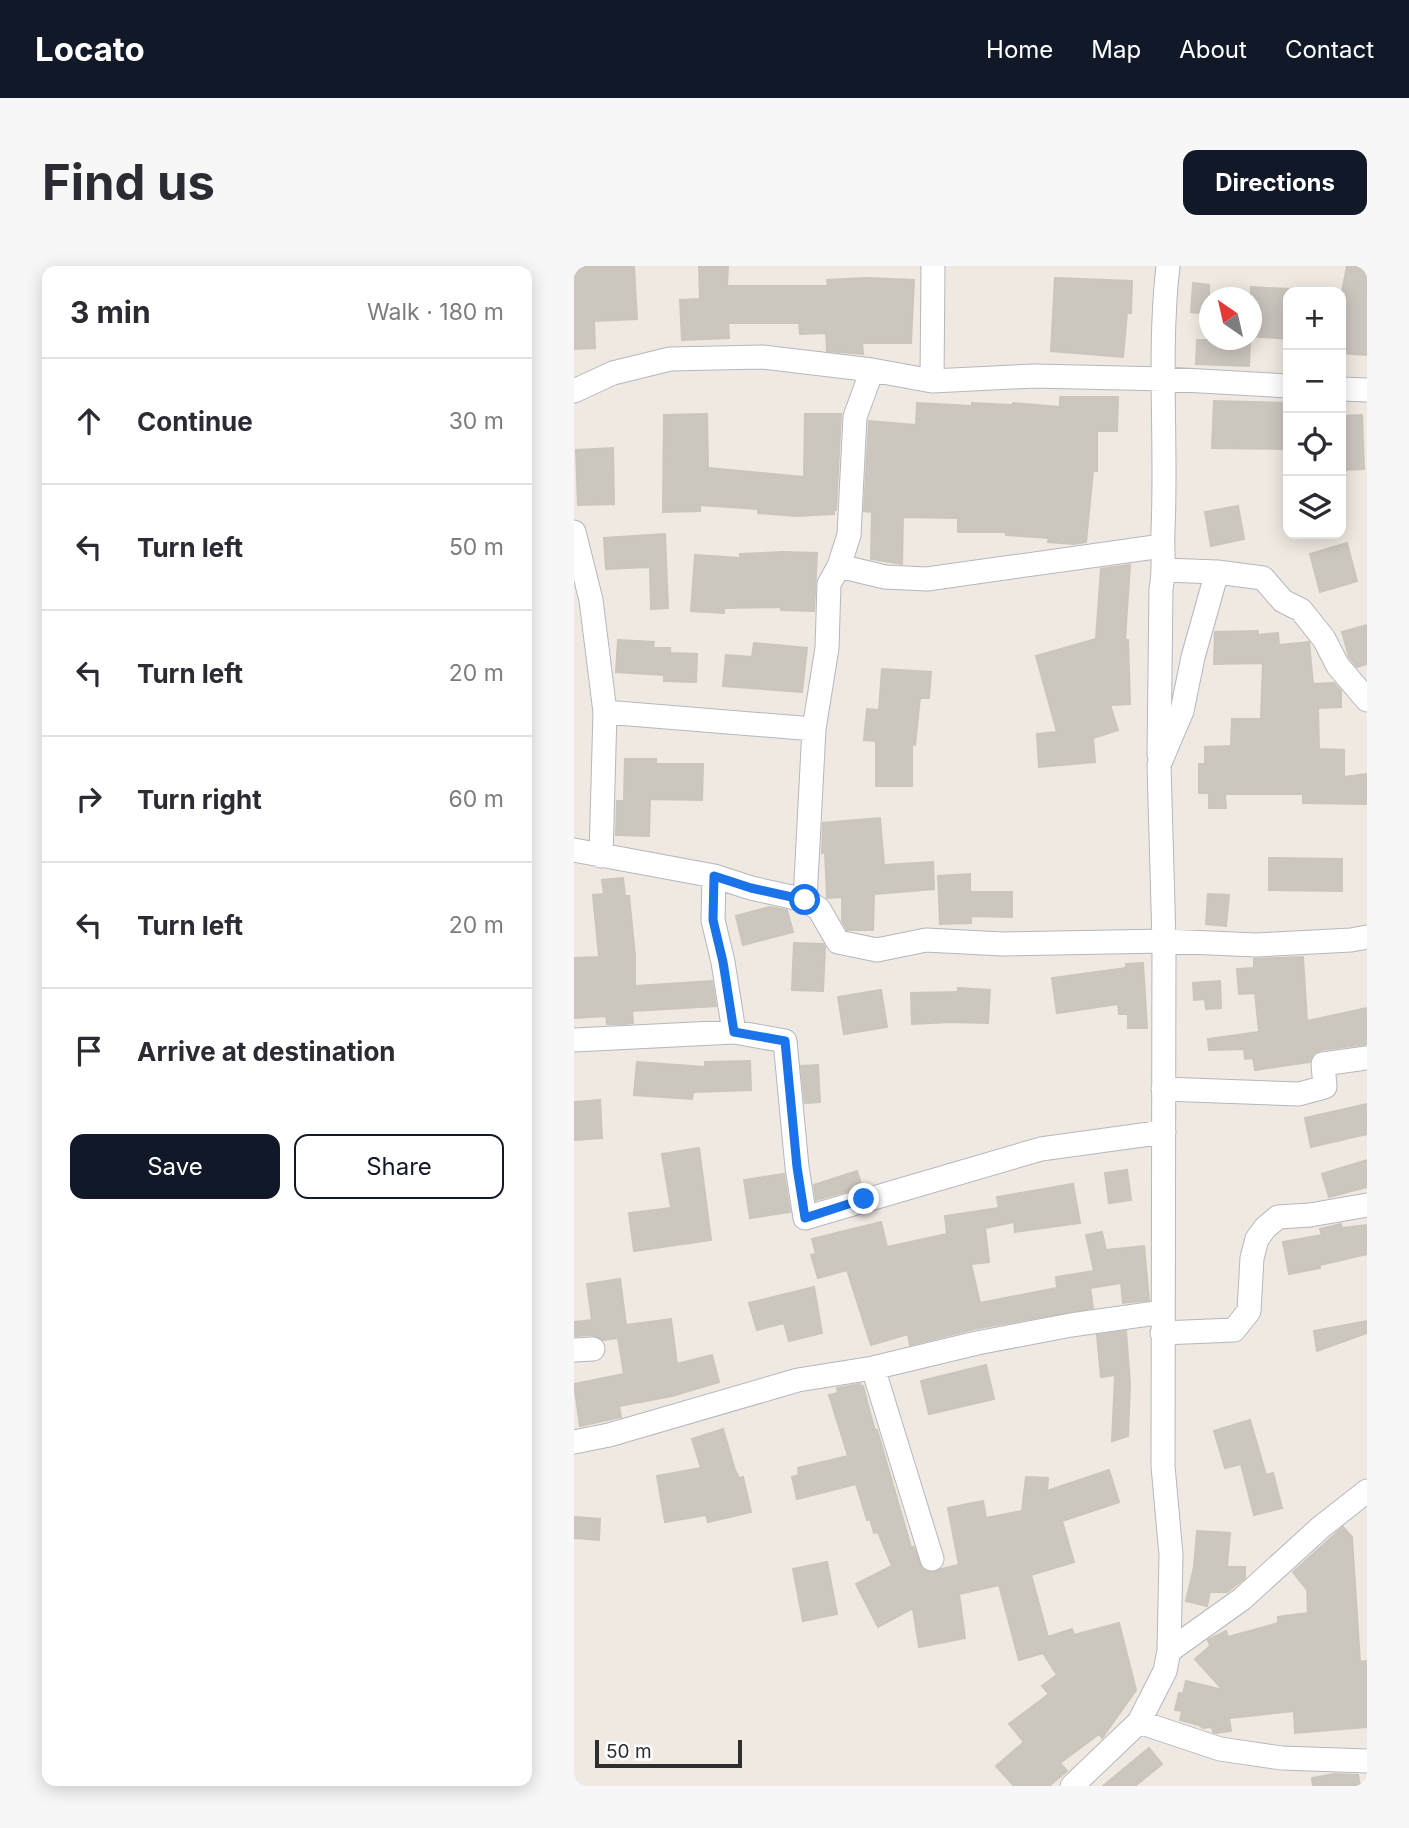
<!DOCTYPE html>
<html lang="en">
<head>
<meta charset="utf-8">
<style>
  :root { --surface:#fff; --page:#f7f7f7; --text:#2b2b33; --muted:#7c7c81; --line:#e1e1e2; --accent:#111827 }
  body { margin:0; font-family:Inter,sans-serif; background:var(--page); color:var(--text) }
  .controls { position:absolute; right:21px; top:21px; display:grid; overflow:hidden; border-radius:14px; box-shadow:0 4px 18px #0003 }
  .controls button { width:63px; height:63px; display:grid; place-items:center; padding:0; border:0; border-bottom:2px solid var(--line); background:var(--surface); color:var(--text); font:35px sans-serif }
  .compass { position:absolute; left:625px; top:21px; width:63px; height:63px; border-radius:50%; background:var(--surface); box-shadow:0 4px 18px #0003; rotate:326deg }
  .scale { position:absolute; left:21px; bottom:18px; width:147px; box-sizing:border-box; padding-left:7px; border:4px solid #2e2e2e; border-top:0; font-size:19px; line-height:24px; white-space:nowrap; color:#2e2e2e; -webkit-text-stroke:5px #fff; paint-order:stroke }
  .stop { position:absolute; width:21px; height:21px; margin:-16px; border:5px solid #1a73e8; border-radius:50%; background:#fff }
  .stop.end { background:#1a73e8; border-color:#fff; box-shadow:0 2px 7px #0008 }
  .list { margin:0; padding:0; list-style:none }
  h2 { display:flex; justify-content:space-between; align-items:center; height:91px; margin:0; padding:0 28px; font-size:30px }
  h2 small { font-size:23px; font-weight:400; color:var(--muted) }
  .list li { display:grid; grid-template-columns:46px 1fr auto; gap:21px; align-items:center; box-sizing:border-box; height:126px; padding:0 28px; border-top:2px solid var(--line) }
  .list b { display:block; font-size:26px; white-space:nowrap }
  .list em { font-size:23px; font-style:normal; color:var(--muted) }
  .actions { display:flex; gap:14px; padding:21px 28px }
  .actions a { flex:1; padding:16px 0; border:2px solid var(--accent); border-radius:14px; text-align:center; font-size:24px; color:var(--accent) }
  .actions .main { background:var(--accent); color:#fff }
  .icon { flex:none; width:38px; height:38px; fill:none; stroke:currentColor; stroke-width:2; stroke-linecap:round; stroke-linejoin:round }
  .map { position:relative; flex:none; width:793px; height:1520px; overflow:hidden; border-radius:14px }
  header { display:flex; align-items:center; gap:42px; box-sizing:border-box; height:98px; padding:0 35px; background:var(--accent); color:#fff }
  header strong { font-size:33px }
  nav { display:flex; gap:38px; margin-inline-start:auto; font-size:24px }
  .intro { display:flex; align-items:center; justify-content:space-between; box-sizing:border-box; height:168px; padding:0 42px }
  h1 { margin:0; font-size:49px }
  .button { padding:18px 32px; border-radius:14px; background:var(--accent); color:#fff; font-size:24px; font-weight:700 }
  main { display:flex; gap:42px; padding:0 42px }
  aside { flex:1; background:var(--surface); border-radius:14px; box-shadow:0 4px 18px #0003 }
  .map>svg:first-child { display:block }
  .building { fill:#cbc7bf; stroke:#cbc5ba; stroke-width:2 }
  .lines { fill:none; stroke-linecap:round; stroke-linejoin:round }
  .street-casing { stroke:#b4b7c1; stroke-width:25 }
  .street { stroke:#fff; stroke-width:23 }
  .route { stroke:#1a73e8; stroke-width:9 }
</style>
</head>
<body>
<header>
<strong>Locato</strong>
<nav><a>Home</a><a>Map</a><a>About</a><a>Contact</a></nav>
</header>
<div class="intro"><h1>Find us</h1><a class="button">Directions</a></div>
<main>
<aside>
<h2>3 min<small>Walk · 180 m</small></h2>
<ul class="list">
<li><svg class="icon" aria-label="ahead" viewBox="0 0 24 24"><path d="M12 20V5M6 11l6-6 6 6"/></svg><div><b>Continue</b></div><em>30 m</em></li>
<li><svg class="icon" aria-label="left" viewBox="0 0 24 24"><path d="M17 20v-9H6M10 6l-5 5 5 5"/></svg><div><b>Turn left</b></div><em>50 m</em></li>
<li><svg class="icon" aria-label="left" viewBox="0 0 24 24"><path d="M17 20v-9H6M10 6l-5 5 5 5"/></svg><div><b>Turn left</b></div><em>20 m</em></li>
<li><svg class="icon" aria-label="right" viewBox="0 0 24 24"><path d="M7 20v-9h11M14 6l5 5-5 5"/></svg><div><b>Turn right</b></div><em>60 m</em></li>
<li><svg class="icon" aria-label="left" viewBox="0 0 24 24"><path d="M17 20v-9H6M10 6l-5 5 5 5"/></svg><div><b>Turn left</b></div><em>20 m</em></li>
<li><svg class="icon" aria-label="arrive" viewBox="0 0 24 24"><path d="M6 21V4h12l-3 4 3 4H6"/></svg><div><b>Arrive at destination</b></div></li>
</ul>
<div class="actions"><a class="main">Save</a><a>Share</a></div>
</aside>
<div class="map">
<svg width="793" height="1520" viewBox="0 0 793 1520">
  <rect width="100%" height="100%" fill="#efe9e1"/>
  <path class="building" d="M0 0H60L63 53 20 55 21 82 0 83Z
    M125 0H154L153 20H254L253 14 292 12 340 14 337 77H288L289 88 253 85 252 67 226 68 225 57H154L155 72 108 74 106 34 126 33Z
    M773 0H793V89L767 87 772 26H768Z
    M481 12 558 15 557 47H553L549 91 477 85Z
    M619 17 635 19V48L617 46Z
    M677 21 714 23V73L677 70Z
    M623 74H676L675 100 622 98Z
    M486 131H544L543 165H523V205H519L512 276 500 278 474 276 475 272 432 269V266H384V252L329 251 328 298 297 293 298 246 290 245 295 155 342 159 343 137 398 140V137L438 139 439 137 486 141Z
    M640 135 714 137V183L638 182Z
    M133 148 134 202 230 211 231 148H267L262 244H260V248L221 250 184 247V243L126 239V245L89 246 90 149Z
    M788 149 790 203 767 204V150Z
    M39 182 40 238 4 239 2 184Z
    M664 240 670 273 637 280 631 246Z
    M91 268 94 342 77 343 76 301 32 303 30 272Z
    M773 277 783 315 746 326 736 288Z
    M209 286 243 287 240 345 207 344V341L150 342V347L117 345 121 289 166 292V288Z
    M556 299 551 374H554L556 438 536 439 544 464 519 472 521 496 465 501 463 468 483 466 462 390 522 373 527 303Z
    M793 359V398L783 401 775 391 768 366Z
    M684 365V369L704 367 705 379 735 376 739 418 760 417 767 425V441L744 442 745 483 770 484V511L793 508V538L729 537V528H651L652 542H635V527H625V498H631V481L657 480 658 453H687L689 397 640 398 641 366Z
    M44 374 80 376 79 382H96V387L123 388 122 416 90 415V409L42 406Z
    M180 377 233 382 228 426 149 420 152 389 178 391Z
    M308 403 357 406 355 432H346L341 479 338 478V520H302V475L290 474 293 443 305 444Z
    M51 493H82V498H129L128 534 76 533 75 570 42 569 43 535H50Z
    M306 552 310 599 359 596 360 623 300 628 299 664H273L268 655V631L253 632 251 586 248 587 249 557Z
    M695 592 768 593V625L695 624Z
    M396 608V626H438V651L397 650V657L366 658 364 610Z
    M49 612 51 630H55L61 689V720L138 715 142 740 58 745 59 757 48 758H33L32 750 0 752V692L25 691 19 629 30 628 28 614Z
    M634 628 655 629 652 660 632 658Z
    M196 641 213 644 219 666 169 679 162 650Z
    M220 677 249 678 251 681 249 725 218 724Z
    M729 691 733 755 793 742V778L747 784 740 787 735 796 681 804 679 792 671 793 670 783 635 784 634 773 685 766 681 727 665 728 663 703 680 702V693Z
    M569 697 573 762H554V748H545L544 738 483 747 478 712 552 702V698Z
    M646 715 647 742 632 743 631 733 620 734 619 717Z
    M384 722 416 724 414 757 376 756 338 758 337 727 384 726Z
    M307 724 313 761 270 768 264 731Z
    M176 795 177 824 119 826 118 833 60 829 63 796 131 801V796Z
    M244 799 246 836 231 837 227 800Z
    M26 834 28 872 0 874V836Z
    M793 838V868L737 881 731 852Z
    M125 882 137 974 60 985 55 947 97 942 88 888Z
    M793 894V921L755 931 748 908Z
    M553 904 557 934 535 937 531 907Z
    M283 905 288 921 242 934 240 919Z
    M210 908 216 946 176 952 170 914Z
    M499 918 506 957 441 966 440 956 411 962 415 996 397 998 406 1037 483 1022 482 1011 520 1005 512 969 528 966 532 984 570 980 575 1034 549 1037 547 1017 516 1022 519 1042 400 1063 336 1079 334 1068 297 1079 273 1004 244 1012 237 989 242 988 238 973 307 956 313 981 373 968 371 950 425 942 423 931Z
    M767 958 768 962 793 959V988L746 999V1002L715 1008 709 976 748 969 746 963Z
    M46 1013 52 1059 97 1053 103 1098 138 1089 145 1116 98 1130 45 1140 47 1151 6 1160 0 1118 50 1108 44 1072 29 1074 19 1069 0 1070V1056L18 1054 13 1018Z
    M240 1021 248 1067 215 1075 210 1057 183 1064 175 1037Z
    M793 1055V1067L743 1085 740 1065Z
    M552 1065 556 1118 554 1170 538 1175 541 1109 527 1111 523 1069Z
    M412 1099 420 1133 355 1148 347 1115Z
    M286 1118 287 1121 289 1120 301 1165 303 1164 337 1281H340L348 1303 354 1306 385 1299 374 1242 409 1235 412 1252 448 1245 452 1211 474 1212 473 1225 535 1204 545 1236 488 1255 500 1296 457 1309 474 1371 498 1363 500 1369 545 1357 562 1424 528 1472 525 1468 486 1497 493 1505 475 1520H440L422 1500 450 1476 435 1458 475 1428 468 1420 483 1409 469 1387 445 1394 425 1319 385 1328 391 1372 345 1381 339 1342 304 1361 282 1318 318 1300 304 1266 300 1267 296 1253 293 1254 282 1218 223 1233 218 1211 225 1209 224 1202 274 1190 255 1129 264 1127 263 1122Z
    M676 1154 692 1209 699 1207 708 1242 680 1249 667 1198 651 1202 640 1165Z
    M149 1163 161 1204 165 1212 169 1211 177 1246 134 1256 132 1249 91 1256 83 1210 127 1202 118 1173Z
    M0 1251 26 1253 25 1274 0 1272Z
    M769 1261 778 1271 786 1396 793 1395V1461L721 1467 720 1445 655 1452 657 1465 642 1467 639 1466 638 1461 629 1462 625 1459 606 1454 608 1445 601 1444 605 1427 609 1428 612 1415 649 1424 621 1393 636 1380 634 1374 652 1365 654 1371 704 1357V1351L734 1347 733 1324 719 1306Z
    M623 1265 656 1267 653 1301H671V1312L653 1326H636L633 1340 612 1335 620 1301Z
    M253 1296 263 1348 229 1355 219 1303Z
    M575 1482 588 1498 561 1520H529Z
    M760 1508 784 1509 786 1520H739L738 1512Z"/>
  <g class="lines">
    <defs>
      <path id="street" d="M358 115 359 0
        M767 123 793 124
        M0 125 39 107 96 93 188 91 298 104 358 115 460 110 591 113 714 120
        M0 266 17 334 31 446 240 463
        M265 300 311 311 353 313 588 280
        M591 304 643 306 689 312 709 335 727 344 750 373 764 400 793 434
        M585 489 587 323C591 303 588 284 589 264 593 176 584 87 594 0
        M0 584 140 610 177 622 231 634 245 643 264 676 303 684 352 674 428 678 590 675 682 679 777 674 793 671
        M27 590 31 446
        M140 610 139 654 149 696 160 766
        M231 634 240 463 253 382 255 318 265 300 275 269 281 151 298 104
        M0 774 160 766 211 775 223 901 231 952 467 883 590 866
        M589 823 725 828 751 821 749 798 793 792
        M588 1067 660 1064 675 1045 678 992 683 973 691 962 704 951 736 949 793 939
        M0 1084 19 1083
        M299 1102 358 1293
        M0 1176 35 1169 224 1114 299 1102 403 1077 497 1059 589 1046
        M595 1385 668 1333 747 1261 793 1225
        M565 1456 646 1483 708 1492 793 1495
        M498 1520 565 1456 591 1405 595 1385 597 1289 589 1200 590 675 585 499 608 445 619 391 643 306"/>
    </defs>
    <use href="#street" class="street-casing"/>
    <use href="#street" class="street"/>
  </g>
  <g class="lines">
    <path class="route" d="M231 634 177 622 140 610 139 654 149 696 160 766 211 775 223 901 231 952 290 933"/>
  </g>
</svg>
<div class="controls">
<button>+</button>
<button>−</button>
<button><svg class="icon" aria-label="locate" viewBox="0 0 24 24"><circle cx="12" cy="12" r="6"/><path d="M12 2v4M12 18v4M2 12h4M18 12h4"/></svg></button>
<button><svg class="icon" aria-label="layers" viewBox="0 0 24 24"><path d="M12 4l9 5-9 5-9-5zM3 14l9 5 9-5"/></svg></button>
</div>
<svg class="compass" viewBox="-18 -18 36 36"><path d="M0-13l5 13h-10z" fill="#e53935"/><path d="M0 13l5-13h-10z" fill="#7c7c81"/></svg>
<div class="scale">50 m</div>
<div class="stop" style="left:231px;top:634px"></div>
<div class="stop end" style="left:290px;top:933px"></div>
</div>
</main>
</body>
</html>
